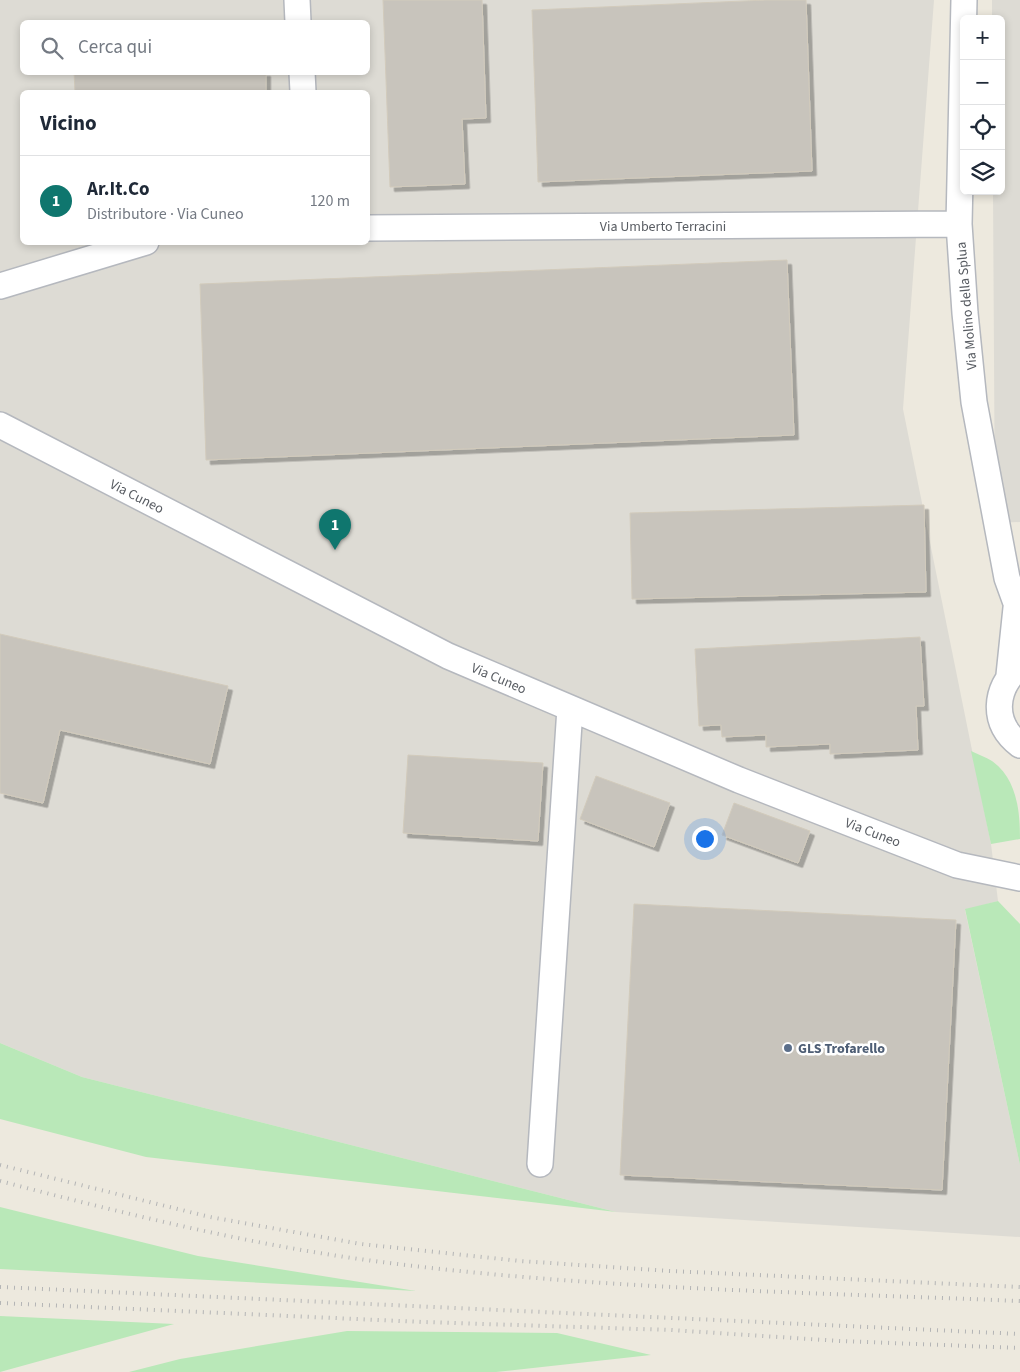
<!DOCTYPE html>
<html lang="it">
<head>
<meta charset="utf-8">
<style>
  :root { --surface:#fff; --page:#f2f2f3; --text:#1f2937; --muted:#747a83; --line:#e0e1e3; --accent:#0f766e }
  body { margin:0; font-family:"Source Sans 3",sans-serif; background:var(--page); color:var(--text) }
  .controls { position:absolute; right:15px; top:15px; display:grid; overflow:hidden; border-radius:8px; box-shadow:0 2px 8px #0003 }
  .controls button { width:45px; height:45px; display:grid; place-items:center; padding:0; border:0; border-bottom:1px solid var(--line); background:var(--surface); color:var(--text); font:25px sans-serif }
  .you { position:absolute; left:704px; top:838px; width:18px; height:18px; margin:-12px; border:4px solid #fff; border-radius:50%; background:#1a73e8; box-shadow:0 0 0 8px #1a73e833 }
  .badge { display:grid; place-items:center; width:32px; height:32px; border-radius:50%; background:var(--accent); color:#fff; font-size:16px; font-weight:700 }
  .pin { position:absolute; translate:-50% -41px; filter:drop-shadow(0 1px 2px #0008) }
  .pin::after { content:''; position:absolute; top:26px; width:18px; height:15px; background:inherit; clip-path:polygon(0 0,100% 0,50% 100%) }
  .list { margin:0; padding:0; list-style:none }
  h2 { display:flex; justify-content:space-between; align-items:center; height:65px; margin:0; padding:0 20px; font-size:21px }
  h2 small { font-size:16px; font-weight:400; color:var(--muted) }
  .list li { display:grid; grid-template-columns:32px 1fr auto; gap:15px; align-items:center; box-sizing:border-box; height:90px; padding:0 20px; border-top:1px solid var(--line) }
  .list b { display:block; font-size:19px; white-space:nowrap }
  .list p { margin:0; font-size:16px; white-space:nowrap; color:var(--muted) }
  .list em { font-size:16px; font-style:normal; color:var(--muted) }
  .icon { flex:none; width:28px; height:28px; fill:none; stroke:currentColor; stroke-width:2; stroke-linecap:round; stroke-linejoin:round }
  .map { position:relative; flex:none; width:1020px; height:1372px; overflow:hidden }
  .search { position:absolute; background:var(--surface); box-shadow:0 2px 8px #0003; left:20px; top:20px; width:350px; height:55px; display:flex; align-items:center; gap:12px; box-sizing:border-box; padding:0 18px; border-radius:8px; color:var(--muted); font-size:19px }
  .panel { position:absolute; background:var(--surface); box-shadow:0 2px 8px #0003; left:20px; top:90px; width:350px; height:155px; border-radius:8px }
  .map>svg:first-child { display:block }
  .industrial { fill:#dddbd4; fill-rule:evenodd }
  .green { fill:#b9e8b8 }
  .building { fill:#c8c4bc; stroke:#d2cbbc; filter:url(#shadow) }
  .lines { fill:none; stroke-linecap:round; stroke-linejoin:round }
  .minor-casing { stroke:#b5b8be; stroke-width:28 }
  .minor { stroke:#fff; stroke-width:25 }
  .rail { stroke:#b3b4b5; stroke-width:4; stroke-dasharray:1 6; stroke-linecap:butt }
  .service-dot { fill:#5c6f8a; stroke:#fff; stroke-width:2 }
  .labels { text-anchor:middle; stroke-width:5; stroke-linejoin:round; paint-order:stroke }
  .street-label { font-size:14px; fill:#585c62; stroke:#fff }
  .service-label { font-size:14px; font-weight:bold; fill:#4e5e75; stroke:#fff; text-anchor:start }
</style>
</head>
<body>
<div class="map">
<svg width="1020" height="1372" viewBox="0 0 1020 1372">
  <defs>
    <filter id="shadow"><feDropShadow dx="4.5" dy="4.5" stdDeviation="0" flood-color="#0004"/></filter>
  </defs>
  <rect width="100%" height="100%" fill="#ede9de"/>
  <path class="industrial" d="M0 0H934L903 409 991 844 998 901 965 910 1020 1165V1237L616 1212 82 1077 0 1043ZM22 22H368V72H22ZM22 92H368V242H22Z
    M992 0H1020V522L995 523 993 191H1001V19H992Z"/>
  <path class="green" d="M971 751C977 754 986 757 992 761 1017 779 1020 811 1020 839L991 844Z
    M998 901 1020 924V1165L965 909Z
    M0 1043 82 1077 616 1212 146 1157 0 1119Z
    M0 1207 198 1256 416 1291 0 1269Z
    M0 1316 174 1324 0 1372Z
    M347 1331 557 1333 651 1355 496 1372H129L180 1359Z"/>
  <path class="building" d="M383 0H482L486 118 462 119 465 184 390 187Z
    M767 0H806L812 171 538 182 532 10Z
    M74 72H266V92H75Z
    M787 260 794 435 206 460 200 284Z
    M924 505 926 592 632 599 630 513Z
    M0 634 228 686 210 764 60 730 43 803 0 793Z
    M920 637 924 706H916L918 750 830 754V744L766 747V735L722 737 721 725 699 726 695 649Z
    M408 755 543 763 538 841 403 833Z
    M596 776 670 803 654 847 580 819Z
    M734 803 810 831 798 863 722 835Z
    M634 904 956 920 942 1190 620 1175Z"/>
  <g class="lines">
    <defs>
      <path id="minor" d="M297 0 298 22
        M964 0 959 224 965 313 974 402 1007 578 1020 614
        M302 72 303 92
        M368 228 959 224
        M0 286 146 242
        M0 425 448 656 739 780 957 865 1020 878
        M1020 666C994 689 991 723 1020 745
        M1009 675 1016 608
        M540 1164 570 708"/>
    </defs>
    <use href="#minor" class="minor-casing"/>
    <use href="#minor" class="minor"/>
    <path class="rail" d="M0 1165 210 1217 361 1244 520 1261 670 1271 1020 1287
      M0 1181C118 1212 238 1242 359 1259 577 1289 800 1292 1020 1301
      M0 1287 1020 1334
      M0 1303 423 1322 671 1330 840 1341 1020 1348"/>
  </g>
  <circle class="service-dot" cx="788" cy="1048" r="5"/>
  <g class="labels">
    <g class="street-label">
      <text x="663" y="231">Via Umberto Terracini</text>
      <text transform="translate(966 306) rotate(-95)" y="5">Via Molino della Splua</text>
      <text transform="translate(137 496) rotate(27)" y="5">Via Cuneo</text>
      <text transform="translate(499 678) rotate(23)" y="5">Via Cuneo</text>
      <text transform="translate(873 832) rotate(21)" y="5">Via Cuneo</text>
    </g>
    <g class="service-label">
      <text x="798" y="1053">GLS Trofarello</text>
    </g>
  </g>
</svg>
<div class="controls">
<button>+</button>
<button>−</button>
<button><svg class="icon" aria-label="locate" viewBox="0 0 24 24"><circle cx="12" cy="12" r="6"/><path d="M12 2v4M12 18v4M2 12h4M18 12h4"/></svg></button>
<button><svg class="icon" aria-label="layers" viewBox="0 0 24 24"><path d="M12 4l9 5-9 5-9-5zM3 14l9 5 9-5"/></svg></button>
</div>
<div class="you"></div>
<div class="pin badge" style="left:335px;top:550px">1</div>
<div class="search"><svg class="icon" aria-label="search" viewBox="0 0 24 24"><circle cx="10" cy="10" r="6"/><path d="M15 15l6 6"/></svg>Cerca qui</div>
<section class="panel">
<h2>Vicino<small></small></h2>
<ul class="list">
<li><span class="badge">1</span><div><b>Ar.It.Co</b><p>Distributore · Via Cuneo</p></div><em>120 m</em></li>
</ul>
</section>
</div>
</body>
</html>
